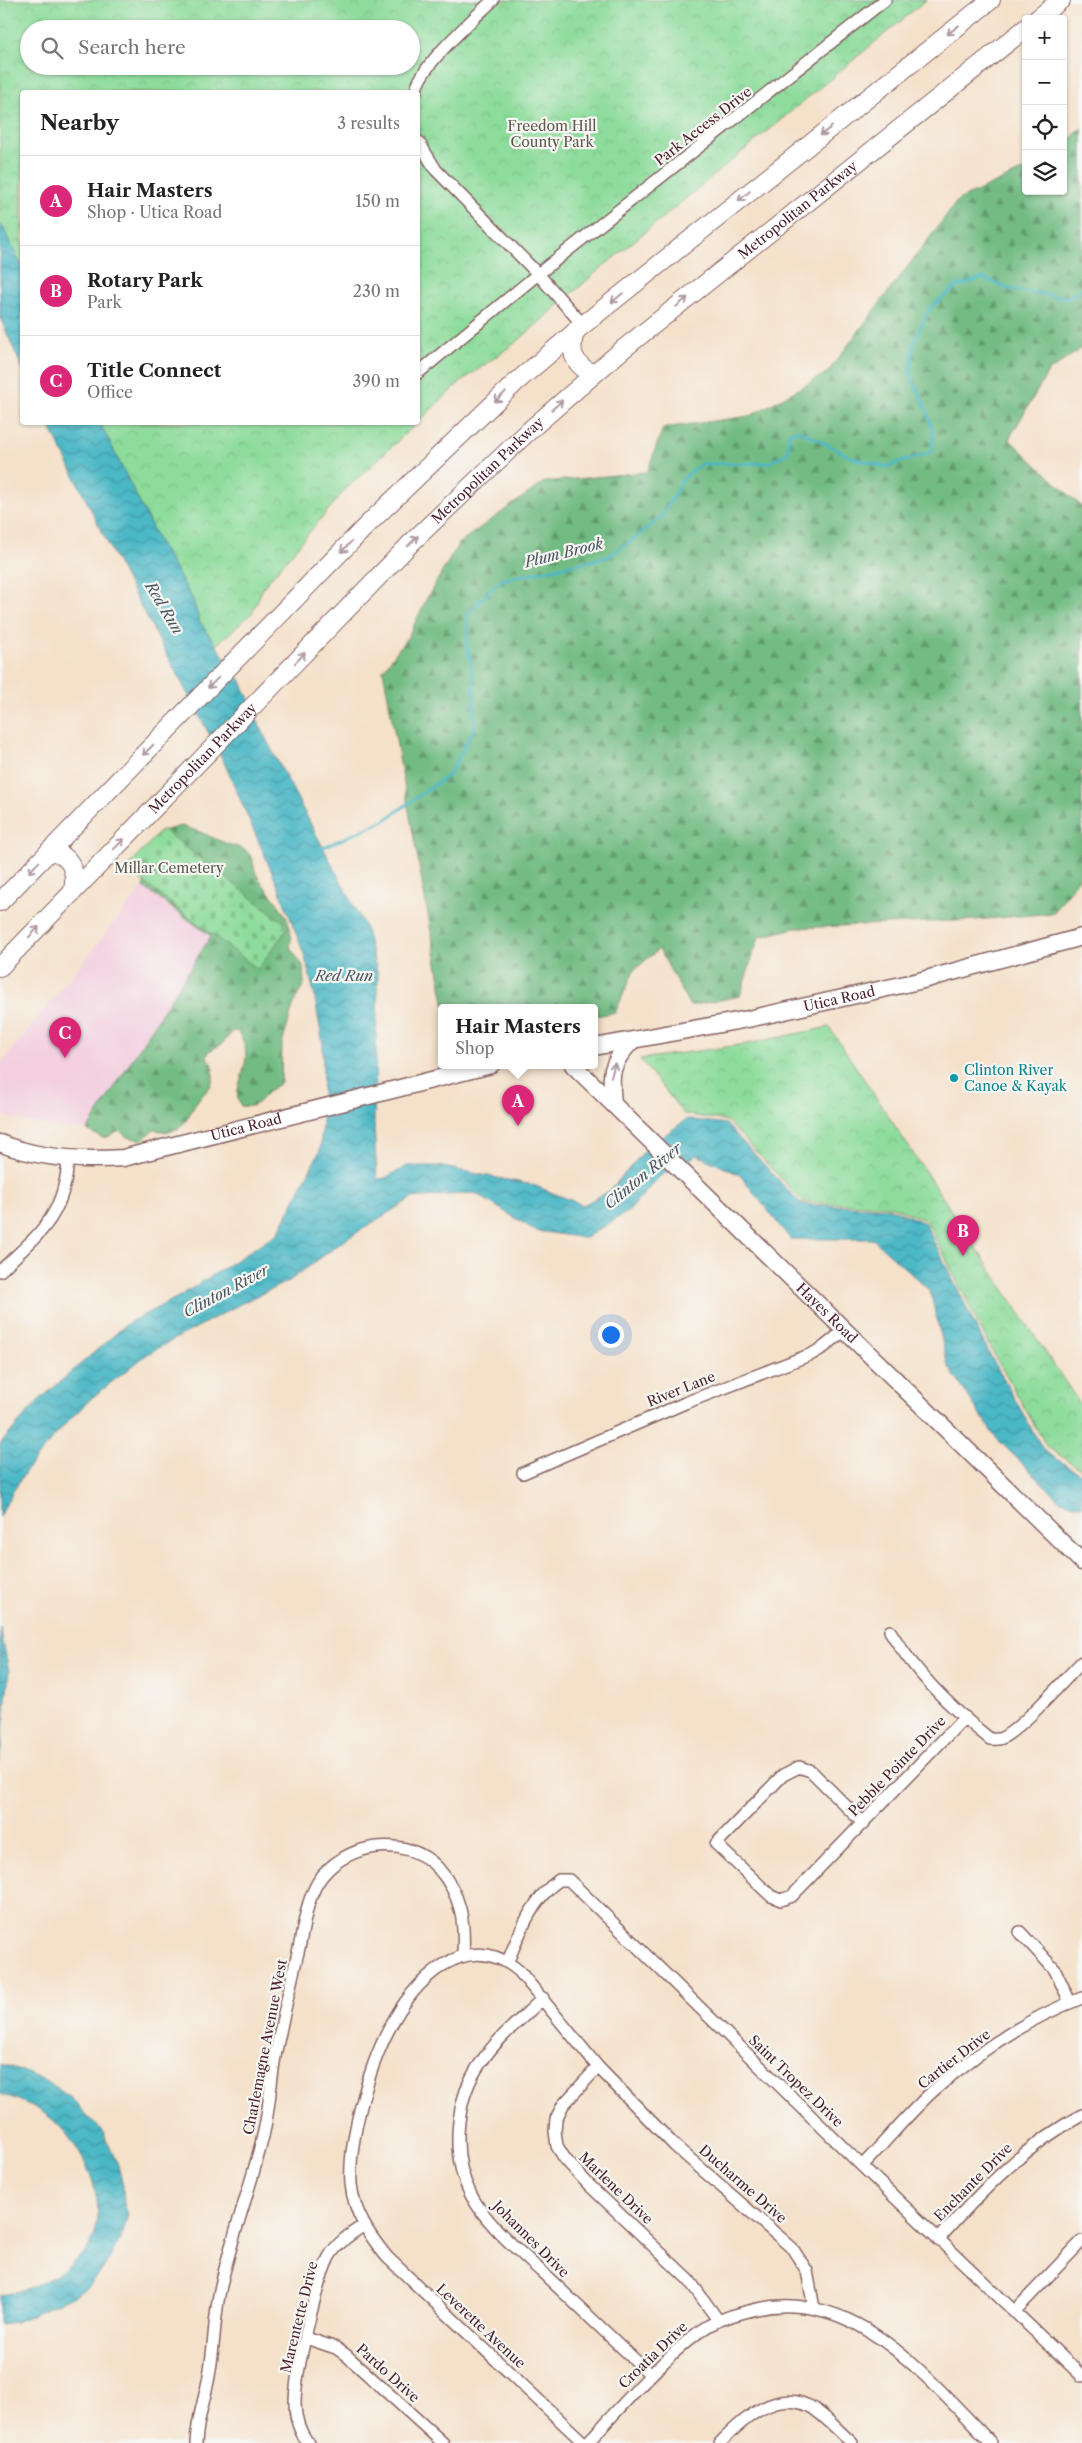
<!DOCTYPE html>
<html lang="en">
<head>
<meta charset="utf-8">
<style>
  :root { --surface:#fff; --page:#f6f6f6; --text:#222; --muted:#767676; --line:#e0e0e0; --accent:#db2777 }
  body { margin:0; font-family:"Libre Caslon Text",serif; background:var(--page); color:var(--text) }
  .controls { position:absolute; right:15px; top:15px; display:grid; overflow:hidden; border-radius:5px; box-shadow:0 1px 4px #0004 }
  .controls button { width:45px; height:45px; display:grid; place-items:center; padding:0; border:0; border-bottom:1px solid var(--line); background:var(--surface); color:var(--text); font:25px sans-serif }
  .you { position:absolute; left:610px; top:1334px; width:18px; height:18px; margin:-12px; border:4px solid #fff; border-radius:50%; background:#1a73e8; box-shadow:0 0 0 8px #1a73e833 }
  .badge { display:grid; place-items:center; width:32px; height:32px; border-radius:50%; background:var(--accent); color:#fff; font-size:16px; font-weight:700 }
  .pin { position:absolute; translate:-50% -41px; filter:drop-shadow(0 1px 2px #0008) }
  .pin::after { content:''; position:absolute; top:26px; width:18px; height:15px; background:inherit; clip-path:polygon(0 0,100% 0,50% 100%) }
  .popup { position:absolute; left:438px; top:1004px; width:160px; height:65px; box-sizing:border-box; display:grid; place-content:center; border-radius:5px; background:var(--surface); filter:drop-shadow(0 1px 4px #0005); font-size:16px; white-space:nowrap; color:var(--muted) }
  .popup b { font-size:19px; color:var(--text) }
  .popup::after { content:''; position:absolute; left:50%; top:100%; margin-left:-10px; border:10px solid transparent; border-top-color:var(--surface) }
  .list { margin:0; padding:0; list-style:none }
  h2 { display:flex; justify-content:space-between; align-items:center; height:65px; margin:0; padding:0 20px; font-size:21px }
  h2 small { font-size:16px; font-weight:400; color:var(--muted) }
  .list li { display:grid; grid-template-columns:32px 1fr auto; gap:15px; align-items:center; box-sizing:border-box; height:90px; padding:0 20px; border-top:1px solid var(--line) }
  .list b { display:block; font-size:19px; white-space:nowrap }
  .list p { margin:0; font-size:16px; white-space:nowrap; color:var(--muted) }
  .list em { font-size:16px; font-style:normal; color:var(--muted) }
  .icon { flex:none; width:28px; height:28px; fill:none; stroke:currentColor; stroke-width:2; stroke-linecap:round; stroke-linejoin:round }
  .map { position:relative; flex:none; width:1082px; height:2443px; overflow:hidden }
  .search { position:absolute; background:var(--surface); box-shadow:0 1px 4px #0004; left:20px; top:20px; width:400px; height:55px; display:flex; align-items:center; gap:12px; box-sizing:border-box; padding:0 18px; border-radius:28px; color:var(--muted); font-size:19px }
  .panel { position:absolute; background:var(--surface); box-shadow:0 1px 4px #0004; left:20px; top:90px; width:400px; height:335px; border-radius:5px }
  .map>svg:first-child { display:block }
  .built { fill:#f3cfdf }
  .forest { fill:url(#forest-firs); stroke:#5e6e57 }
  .cemetery { fill:url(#cemetery-stones); stroke:#6c7e63 }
  .park { fill:url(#park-crowns); stroke:#6c7e63; fill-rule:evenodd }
  .water { fill:url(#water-waves); stroke:#4a6c78 }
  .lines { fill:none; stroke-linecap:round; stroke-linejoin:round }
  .stream { stroke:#4bb8c6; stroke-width:3 }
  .street-casing { stroke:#866363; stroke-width:14 }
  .secondary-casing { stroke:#866363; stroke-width:19 }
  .primary-casing { stroke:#866363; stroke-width:20 }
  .street { stroke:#fff; stroke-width:11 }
  .secondary { stroke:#fff; stroke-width:16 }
  .primary { stroke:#fff; stroke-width:18 }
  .oneway { stroke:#ae9aa0 }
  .culture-dot { fill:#0f9aa8; stroke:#f6f6f2; stroke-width:2 }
  .labels { text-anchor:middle; stroke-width:4.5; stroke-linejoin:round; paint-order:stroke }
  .park-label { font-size:14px; fill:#5e584d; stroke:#f6f6f2 }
  .street-label { font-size:14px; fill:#4a1f2b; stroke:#f6f6f2 }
  .culture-label { font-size:14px; fill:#0d838f; stroke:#f6f6f2; text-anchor:start }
  .water-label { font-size:15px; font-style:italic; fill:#4a5561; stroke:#f6f6f2 }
</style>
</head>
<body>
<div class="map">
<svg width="1082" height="2443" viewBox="0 0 1082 2443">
  <defs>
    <pattern id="forest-firs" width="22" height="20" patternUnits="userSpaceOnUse" patternTransform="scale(1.25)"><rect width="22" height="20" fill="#72bc83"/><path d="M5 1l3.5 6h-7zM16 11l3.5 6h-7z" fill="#60986b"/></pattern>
    <pattern id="cemetery-stones" width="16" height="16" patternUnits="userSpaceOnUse" patternTransform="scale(1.25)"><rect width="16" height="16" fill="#8ddc9b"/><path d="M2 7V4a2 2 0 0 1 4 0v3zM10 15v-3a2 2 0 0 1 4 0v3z" fill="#7bbc86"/></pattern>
    <pattern id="park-crowns" width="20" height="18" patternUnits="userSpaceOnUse" patternTransform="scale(1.25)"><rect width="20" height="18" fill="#8ddc9b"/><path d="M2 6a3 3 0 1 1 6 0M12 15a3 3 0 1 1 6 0" fill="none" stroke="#7bbc86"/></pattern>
    <pattern id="water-waves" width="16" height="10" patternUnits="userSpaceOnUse" patternTransform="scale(1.25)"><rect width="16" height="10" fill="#4bb8c6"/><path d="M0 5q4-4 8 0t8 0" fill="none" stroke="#4095a1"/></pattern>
  </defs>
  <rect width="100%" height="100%" fill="#f6f6f2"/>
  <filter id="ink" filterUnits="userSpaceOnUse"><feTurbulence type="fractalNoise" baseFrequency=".02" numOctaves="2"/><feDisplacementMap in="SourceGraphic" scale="10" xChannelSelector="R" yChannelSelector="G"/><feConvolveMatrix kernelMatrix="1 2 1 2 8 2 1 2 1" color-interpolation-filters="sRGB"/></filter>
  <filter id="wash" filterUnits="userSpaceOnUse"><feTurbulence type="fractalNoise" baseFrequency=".0096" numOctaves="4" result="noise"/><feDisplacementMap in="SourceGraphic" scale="20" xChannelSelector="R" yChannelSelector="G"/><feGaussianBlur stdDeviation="1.12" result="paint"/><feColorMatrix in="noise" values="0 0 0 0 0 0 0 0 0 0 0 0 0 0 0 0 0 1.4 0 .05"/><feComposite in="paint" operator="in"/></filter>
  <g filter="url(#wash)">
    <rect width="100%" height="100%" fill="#f5e1ca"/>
    <path class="built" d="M143 887 211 936 87 1130 47 1126 10 1118 0 1113V1065Z"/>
    <path class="forest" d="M1082 127V348L1048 372 1009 439 1082 507V771L1080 772 1082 778V874L1053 913 975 920 796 928 759 937 740 996 690 1006 659 949 634 970 615 1013 594 1016V1007H445L383 670 409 635 427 598 459 543 544 482 647 472 663 428 750 416 827 373 958 200 1026 169V191H1063V147Z
      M181 826C198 830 211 837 227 844 233 846 239 847 245 850 255 857 252 868 258 877 272 899 297 918 290 947L303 966 304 984 294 1003 282 1044 281 1082C277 1086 272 1088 268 1092 258 1101 257 1109 241 1106 227 1087 261 1061 237 1031H233L222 1044 209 1051 207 1057 213 1066V1079L210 1087 198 1100 185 1122 179 1128 169 1132 154 1130 142 1140 127 1137 120 1131C101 1140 106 1140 87 1130L211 936 143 887 162 831Z"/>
    <path class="cemetery" d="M162 829 289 926 258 969 126 869Z"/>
    <path class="park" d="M0 0H926L593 275 519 340 458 384 418 422V92H22V267L0 222ZM29 29H411V66H29Z
      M100 423H417L346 489 264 586 252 613 216 645 200 622 192 598 159 542Z
      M829 1027 1082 1407V1470L1047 1447 993 1353 927 1221 891 1206 803 1202 727 1121 684 1114 640 1059 747 1044Z"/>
    <path class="water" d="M0 222 22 267V368L0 317Z
      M48 423H100L159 542 192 598 200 622 241 681 265 737 365 927 378 975 374 1124 377 1179 385 1178 407 1166H438L533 1185 583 1205 609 1191 648 1147 687 1119 726 1124 801 1204 890 1208 925 1223 990 1355 1044 1451 1082 1475V1506L1061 1501 995 1437 948 1366 930 1291 873 1239H790L740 1175 697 1155 660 1176 629 1211 585 1238 536 1231 475 1193 412 1198 348 1238 289 1281 246 1301 149 1353 93 1397 67 1422 28 1468 9 1498 0 1517V1444L39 1400 128 1323 180 1296 278 1233 320 1150 322 1126 323 1045 314 993 305 957 278 886 223 760 118 564Z
      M0 1627 9 1671 0 1762Z
      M0 2064 18 2069 46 2081 71 2098 103 2132 118 2165 123 2186 124 2205 128 2214 123 2233 113 2253 98 2276 86 2288 75 2295 16 2322 0 2324V2295C30 2291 78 2270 92 2241 111 2201 80 2140 48 2116 34 2105 17 2099 0 2094Z"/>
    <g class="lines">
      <path class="stream" d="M322 848 385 820 450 774 475 726 473 676 467 645 468 613 501 580 608 557 638 536 662 516 683 479 701 464 768 463 788 453 789 432 801 431 853 458 886 467 932 452 933 432 926 408 910 375 914 342 930 308 956 287 983 278 1009 289 1069 298 1082 288"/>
    </g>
  </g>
  <g filter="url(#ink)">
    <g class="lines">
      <defs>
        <path id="street" d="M416 92C417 68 475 18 493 0
          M418 141 436 170 538 274 583 325
          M418 373 538 274 885 0
          M0 1271C39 1234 65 1216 68 1159
          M523 1473 685 1403 812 1354 824 1347 846 1329
          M890 1631C915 1673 952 1709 990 1739 995 1739 998 1740 1002 1738 1023 1727 1063 1681 1082 1662
          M864 1824 811 1771 799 1767 783 1775 716 1844 771 1896 781 1900 792 1896 965 1717
          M1020 1932 1055 1970 1070 2002
          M508 1961C520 1932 532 1899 559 1880H569L862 2166 1082 2376
          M543 1998C523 2018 498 2037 482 2061 455 2097 450 2155 471 2195 488 2226 518 2250 543 2273 579 2307 615 2341 651 2375
          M598 2067 563 2105 556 2119 555 2131 557 2146 565 2159 588 2184 689 2280 718 2320
          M862 2166C885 2142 908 2114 933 2091 976 2053 1028 2018 1082 1998
          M938 2240C981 2191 1024 2146 1082 2115
          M1014 2312 1082 2241
          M306 2338 336 2348 346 2355 443 2443
          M196 2443C197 2419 205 2399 209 2376 214 2349 214 2322 219 2295 230 2238 253 2184 265 2127 270 2102 271 2076 276 2051 283 2017 291 1982 299 1948 304 1926 306 1902 318 1882 342 1843 406 1833 438 1868 461 1894 465 1921 463 1954
          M308 2443C299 2431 295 2417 295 2403 295 2373 316 2283 329 2257 337 2243 350 2234 363 2226
          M584 2443 387 2257C369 2235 354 2213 351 2184 348 2141 369 2067 389 2029 413 1981 466 1926 519 1971L598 2067 675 2146 792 2248 807 2271 814 2308
          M587 2443C623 2405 658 2363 700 2331 714 2321 729 2316 745 2312 851 2280 925 2376 991 2443
          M720 2443C743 2419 779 2386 814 2409 828 2419 840 2432 852 2443"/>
        <g id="secondary">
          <path id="s1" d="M594 1047 748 1019 919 981 1082 937"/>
          <path id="s2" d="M573 1065 1082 1562"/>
          <path d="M613 1103C610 1074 610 1064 631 1042"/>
          <path id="s3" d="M0 1143C39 1159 81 1161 123 1158L491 1065"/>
        </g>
        <g id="primary">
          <path d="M1037 19 1061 0"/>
          <path d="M576 330C568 350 573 365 594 374"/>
          <path d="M50 850C71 856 77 870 73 891"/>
          <path d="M0 902 369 523 515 383 583 325 991 0"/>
          <path id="s4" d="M0 967 414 540 531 429 622 350 1026 28"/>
        </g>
      </defs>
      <use href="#street" class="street-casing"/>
      <use href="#secondary" class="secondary-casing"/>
      <use href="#primary" class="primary-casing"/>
      <use href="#street" class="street"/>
      <use href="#secondary" class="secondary"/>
      <use href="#primary" class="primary"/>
    </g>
    <defs><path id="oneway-shaft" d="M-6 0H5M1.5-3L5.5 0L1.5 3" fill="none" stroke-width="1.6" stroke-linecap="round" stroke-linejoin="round" transform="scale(1.25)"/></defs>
    <g class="oneway">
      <use href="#oneway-shaft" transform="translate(953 30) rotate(142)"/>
      <use href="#oneway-shaft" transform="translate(826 131) rotate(142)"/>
      <use href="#oneway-shaft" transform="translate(744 196) rotate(141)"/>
      <use href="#oneway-shaft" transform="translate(617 298) rotate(141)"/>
      <use href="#oneway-shaft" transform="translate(682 302) rotate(-39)"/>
      <use href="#oneway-shaft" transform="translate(500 397) rotate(138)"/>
      <use href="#oneway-shaft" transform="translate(557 405) rotate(-41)"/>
      <use href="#oneway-shaft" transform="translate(413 541) rotate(-45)"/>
      <use href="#oneway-shaft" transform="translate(346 547) rotate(134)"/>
      <use href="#oneway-shaft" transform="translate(300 658) rotate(-46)"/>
      <use href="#oneway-shaft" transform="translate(213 683) rotate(134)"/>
      <use href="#oneway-shaft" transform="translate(148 750) rotate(135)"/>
      <use href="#oneway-shaft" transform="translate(119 844) rotate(-46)"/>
      <use href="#oneway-shaft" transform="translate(34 867) rotate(134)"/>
      <use href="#oneway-shaft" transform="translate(34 932) rotate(-46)"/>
      <use href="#oneway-shaft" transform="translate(613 1070) rotate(-75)"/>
    </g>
  </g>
  <circle class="culture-dot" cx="954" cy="1078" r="5"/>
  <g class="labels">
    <g class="park-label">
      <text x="552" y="131">Freedom Hill<tspan x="552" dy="16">County Park</tspan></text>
      <text x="169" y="873">Millar Cemetery</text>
    </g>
    <g class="street-label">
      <text transform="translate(703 126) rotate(-38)" y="5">Park Access Drive</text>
      <text dy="5" stroke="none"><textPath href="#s4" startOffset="1101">Metropolitan Parkway</textPath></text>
      <text dy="5" stroke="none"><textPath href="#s4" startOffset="696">Metropolitan Parkway</textPath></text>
      <text dy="5" stroke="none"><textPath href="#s4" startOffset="291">Metropolitan Parkway</textPath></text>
      <text dy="5" stroke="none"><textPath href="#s1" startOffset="250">Utica Road</textPath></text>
      <text dy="5" stroke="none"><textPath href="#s3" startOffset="252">Utica Road</textPath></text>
      <text dy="5" stroke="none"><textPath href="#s2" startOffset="355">Hayes Road</textPath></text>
      <text transform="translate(681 1389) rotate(-22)" y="5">River Lane</text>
      <text transform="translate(897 1766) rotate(-46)" y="5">Pebble Pointe Drive</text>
      <text transform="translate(265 2047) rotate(-79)" y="5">Charlemagne Avenue West</text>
      <text transform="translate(954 2059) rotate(-38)" y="5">Cartier Drive</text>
      <text transform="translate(796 2081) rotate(44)" y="5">Saint Tropez Drive</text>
      <text transform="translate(973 2182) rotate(-45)" y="5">Enchante Drive</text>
      <text transform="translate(743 2184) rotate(41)" y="5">Ducharme Drive</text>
      <text transform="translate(616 2188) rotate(44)" y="5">Marlene Drive</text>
      <text transform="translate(531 2239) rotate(45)" y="5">Johannes Drive</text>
      <text transform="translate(299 2317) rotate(-76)" y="5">Marentette Drive</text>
      <text transform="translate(481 2326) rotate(43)" y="5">Leverette Avenue</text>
      <text transform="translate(653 2355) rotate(-44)" y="5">Croatia Drive</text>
      <text transform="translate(388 2373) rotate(42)" y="5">Pardo Drive</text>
    </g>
    <g class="culture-label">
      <text x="964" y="1075">Clinton River<tspan x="964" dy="16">Canoe &amp; Kayak</tspan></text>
    </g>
    <g class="water-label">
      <text transform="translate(564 553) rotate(-14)" y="5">Plum Brook</text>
      <text transform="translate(164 608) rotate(59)" y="5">Red Run</text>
      <text x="344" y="981">Red Run</text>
      <text transform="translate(643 1176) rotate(-39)" y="5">Clinton River</text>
      <text transform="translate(226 1291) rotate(-28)" y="5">Clinton River</text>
    </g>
  </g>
</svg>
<div class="controls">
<button>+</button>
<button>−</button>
<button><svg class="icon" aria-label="locate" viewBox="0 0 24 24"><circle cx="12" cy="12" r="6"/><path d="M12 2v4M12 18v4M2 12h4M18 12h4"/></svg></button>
<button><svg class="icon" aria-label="layers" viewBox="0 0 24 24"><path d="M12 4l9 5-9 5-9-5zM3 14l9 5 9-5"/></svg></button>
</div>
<div class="you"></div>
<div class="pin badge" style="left:518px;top:1126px">A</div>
<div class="popup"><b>Hair Masters</b>Shop</div>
<div class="pin badge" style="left:963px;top:1256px">B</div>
<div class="pin badge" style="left:65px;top:1058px">C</div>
<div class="search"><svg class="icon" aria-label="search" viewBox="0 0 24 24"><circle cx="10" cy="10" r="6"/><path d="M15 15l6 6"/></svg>Search here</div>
<section class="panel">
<h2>Nearby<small>3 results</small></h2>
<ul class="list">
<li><span class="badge">A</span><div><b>Hair Masters</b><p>Shop · Utica Road</p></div><em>150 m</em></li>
<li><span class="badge">B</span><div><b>Rotary Park</b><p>Park</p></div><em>230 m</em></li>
<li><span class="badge">C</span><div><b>Title Connect</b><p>Office</p></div><em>390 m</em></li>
</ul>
</section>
</div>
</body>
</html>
